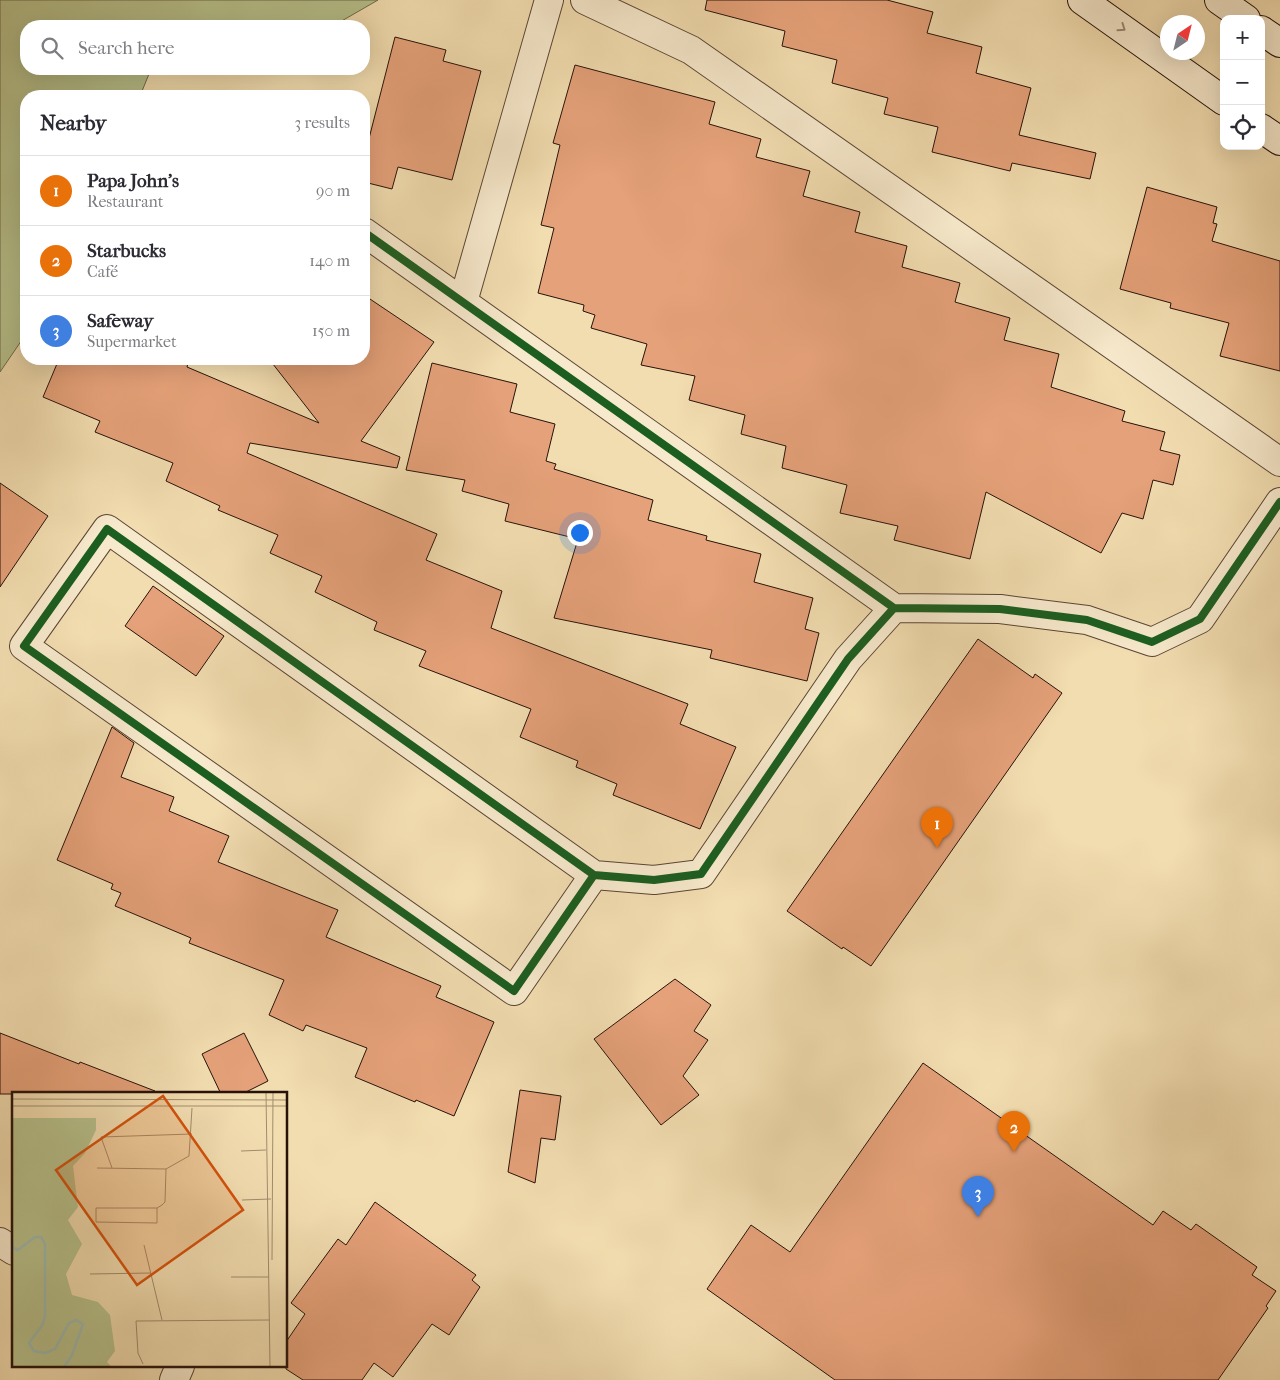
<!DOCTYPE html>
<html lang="en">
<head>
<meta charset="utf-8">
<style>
  :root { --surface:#fff; --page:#f7f7f7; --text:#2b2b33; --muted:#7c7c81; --line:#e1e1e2; --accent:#8f2418 }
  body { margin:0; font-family:"IM FELL French Canon",serif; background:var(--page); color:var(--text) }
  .controls { position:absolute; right:15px; top:15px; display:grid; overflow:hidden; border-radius:10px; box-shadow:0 5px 20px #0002 }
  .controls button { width:45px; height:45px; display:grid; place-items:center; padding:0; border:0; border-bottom:1px solid var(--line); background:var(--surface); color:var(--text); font:25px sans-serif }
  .compass { position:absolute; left:1160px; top:15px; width:45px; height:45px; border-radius:50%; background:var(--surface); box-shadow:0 5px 20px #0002; rotate:35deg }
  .you { position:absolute; left:579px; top:532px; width:18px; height:18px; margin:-12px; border:4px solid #fff; border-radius:50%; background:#1a73e8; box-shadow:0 0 0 8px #1a73e833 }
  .badge { display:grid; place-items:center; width:32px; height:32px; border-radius:50%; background:var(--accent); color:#fff; font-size:16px; font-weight:700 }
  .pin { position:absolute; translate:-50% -41px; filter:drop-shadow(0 1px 2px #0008) }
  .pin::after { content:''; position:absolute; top:26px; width:18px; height:15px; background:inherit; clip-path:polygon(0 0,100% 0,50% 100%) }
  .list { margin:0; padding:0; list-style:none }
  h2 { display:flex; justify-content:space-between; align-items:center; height:65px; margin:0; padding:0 20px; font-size:21px }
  h2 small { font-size:16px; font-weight:400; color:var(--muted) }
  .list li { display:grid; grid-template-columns:32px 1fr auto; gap:15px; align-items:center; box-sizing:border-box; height:70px; padding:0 20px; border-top:1px solid var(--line) }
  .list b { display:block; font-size:19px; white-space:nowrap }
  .list p { margin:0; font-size:16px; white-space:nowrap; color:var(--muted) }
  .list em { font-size:16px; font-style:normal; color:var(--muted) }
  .icon { flex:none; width:28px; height:28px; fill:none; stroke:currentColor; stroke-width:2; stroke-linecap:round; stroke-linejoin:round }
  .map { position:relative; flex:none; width:1280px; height:1380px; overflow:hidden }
  .search { position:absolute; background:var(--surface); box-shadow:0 5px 20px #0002; left:20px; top:20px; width:350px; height:55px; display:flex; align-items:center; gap:12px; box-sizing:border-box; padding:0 18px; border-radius:20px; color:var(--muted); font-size:19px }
  .panel { position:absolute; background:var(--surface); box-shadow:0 5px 20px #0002; left:20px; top:90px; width:350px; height:275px; border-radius:20px }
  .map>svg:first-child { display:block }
  .green { fill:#b7c28d; stroke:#6f6a4c }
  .building { fill:#e5a179; stroke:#27120a }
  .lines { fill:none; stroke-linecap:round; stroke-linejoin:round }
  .street-casing { stroke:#5a4534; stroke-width:30 }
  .secondary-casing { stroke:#27120a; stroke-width:30 }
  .street { stroke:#f7e9cc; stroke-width:28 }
  .secondary { stroke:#f7e9cc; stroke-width:28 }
  .cycleway-casing { stroke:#f7e9cc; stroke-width:11 }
  .cycleway { stroke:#1b5e20; stroke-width:8 }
  .oneway { stroke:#998875 }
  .inset-river { fill:none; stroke:#9cbbb2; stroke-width:2.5 }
  .inset-road { fill:none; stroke:#a18c6e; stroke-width:1 }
  .view { fill:#d5520c; fill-opacity:0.15; stroke:#d5520c; stroke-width:2.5 }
  .inset-edge { fill:none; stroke:#27120a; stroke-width:2.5 }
</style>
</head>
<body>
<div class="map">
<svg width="1280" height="1380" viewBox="0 0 1280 1380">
  <rect width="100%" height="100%" fill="#f2ddb0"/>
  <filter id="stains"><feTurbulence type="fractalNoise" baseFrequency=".004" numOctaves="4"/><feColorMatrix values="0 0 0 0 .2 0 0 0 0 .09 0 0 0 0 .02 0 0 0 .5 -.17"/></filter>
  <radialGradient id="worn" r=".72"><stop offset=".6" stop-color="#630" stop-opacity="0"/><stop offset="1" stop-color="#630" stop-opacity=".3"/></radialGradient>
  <path class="green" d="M0 0H378L333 26H26V69H151L140 96H26V334L0 372Z"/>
  <path class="building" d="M707 0H887L933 12 927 33 982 47 976 73 1031 88 1019 135 1096 153 1090 179 1012 163 1010 171 932 152 938 127 884 114 888 98 832 83 837 60 782 46 785 31 705 10Z
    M395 37 446 50 443 61 481 71 452 180 398 167 392 189 364 182V158Z
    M575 65 715 102 709 124 761 139 756 157 810 171 803 196 860 212 855 232 907 246 902 267 960 283 955 302 1010 318 1004 340 1059 354 1051 387 1125 411 1122 421 1165 432 1160 450 1180 455 1173 485 1153 480 1143 519 1122 513 1101 553 986 492 970 559 894 540 898 526 840 513 847 485 782 468 786 446 741 434 745 415 689 400 695 376 641 365 647 344 591 328 595 315 583 311 584 305 538 293 554 228 541 225 560 145 553 143Z
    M1147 187 1217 207 1213 223 1217 224 1212 241 1280 261V371L1220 356 1229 323 1170 308 1171 303 1120 289Z
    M364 295 434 342 361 441 400 457 397 468 250 443 247 453 437 534 426 560 502 591 491 628 688 704 680 724 736 747 700 829 613 795 617 784 576 767 578 761 520 737 531 709 419 666 426 651 374 630 377 622 315 592 322 576 270 553 278 535 218 510 220 506 166 481 173 463 95 432 100 421 43 397 59 359H189L187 367 319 423 269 359H364Z
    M432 363 517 384 510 412 555 424 546 461 556 464 554 469 653 500 648 520 707 536 706 540 761 554 754 582 813 598 805 629 819 633 807 681 710 658 712 650 554 618 578 539 505 521 509 504 462 491 465 480 406 470Z
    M0 483 48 516 0 587Z
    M153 586 224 636 196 676 125 626Z
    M978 639 1033 678 1035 674 1062 693 871 966 843 947 842 949 787 911Z
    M112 727 134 743 121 777 174 797 169 811 229 836 218 862 338 910 326 937 441 986 436 997 494 1022 454 1116 416 1100 415 1102 355 1077 367 1048 306 1025 303 1031 269 1015 284 980 189 943 191 938 115 906 121 893 111 889 113 884 57 860Z
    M675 979 711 1005 694 1031 708 1040 683 1076 699 1095 661 1125 594 1039Z
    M0 1033 79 1064 80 1062 155 1091V1094H0Z
    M244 1033 268 1081 242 1094H221L202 1054Z
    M923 1063 1153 1225 1163 1211 1191 1230 1196 1224 1257 1267 1252 1275 1276 1291 1266 1306 1268 1308 1218 1380H835L707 1289 751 1225 790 1252Z
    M520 1090 561 1096 555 1140 541 1138 535 1183 508 1172Z
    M375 1202 476 1275 472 1280 480 1287 449 1335 432 1324 393 1377 374 1363 362 1380H303L286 1369V1342L305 1314 291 1303 338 1239 346 1245Z"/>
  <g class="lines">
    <defs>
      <path id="street" d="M585 0 691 50 1280 462
        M364 232 894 608 1000 609 1087 620 1152 642 1200 619 1280 502
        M463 302 549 0
        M594 875 514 991 24 646 107 529 594 875 654 880 701 874 848 659 894 608
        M0 1242 14 1251
        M174 1380 180 1366"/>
      <path id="secondary" d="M1082 0 1224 101
        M1219 0 1246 19
        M1261 30 1280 43
        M1261 128 1280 141"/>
    </defs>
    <use href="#street" class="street-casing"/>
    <use href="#secondary" class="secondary-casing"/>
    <use href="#street" class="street"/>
    <use href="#secondary" class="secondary"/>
    <defs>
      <path id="cycleway" d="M364 232 894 608 1000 609 1087 620 1152 642 1200 619 1280 502
        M594 875 514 991 24 646 107 529 594 875 654 880 701 874 848 659 894 608"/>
    </defs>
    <use href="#cycleway" class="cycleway-casing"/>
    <use href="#cycleway" class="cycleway"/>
  </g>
  <defs><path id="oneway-chevron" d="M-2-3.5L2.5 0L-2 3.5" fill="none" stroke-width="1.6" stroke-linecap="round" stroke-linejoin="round" transform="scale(1.25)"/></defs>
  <use class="oneway" href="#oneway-chevron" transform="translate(1122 28) rotate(35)"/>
  <g transform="translate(12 1092)">
    <rect width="275" height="275" fill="#f2ddb0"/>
    <path d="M0 26H84V38L73 61 61 74 66 115 56 128 70 152 54 182 60 203 86 210 98 223 103 259 95 270 100 275H0Z" fill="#b7c28d"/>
    <path class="inset-river" d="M0 149 1 156 6 158 23 145H29L33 152V224L31 232 17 251 22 259 33 261 43 257 57 231 64 228 71 232 60 263 52 275"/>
    <path class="inset-road" d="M254 0 258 275M0 7 275 8M0 14H275M229 59 254 58M85 76 154 77 177 64 180 16M100 76 89 45 180 42M230 108 259 107M145 116V131L84 130V116H145L150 113 153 110 154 77M132 153 150 228M260 168 261 0M78 182 139 181M219 185H257M131 272 126 261 124 229 258 228"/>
    <path class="view" d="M151 4 231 118 125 193 44 78Z"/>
    <rect width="275" height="275" class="inset-edge"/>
  </g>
  <rect width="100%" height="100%" filter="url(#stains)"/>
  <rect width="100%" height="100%" fill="url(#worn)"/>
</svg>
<div class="controls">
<button>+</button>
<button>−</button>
<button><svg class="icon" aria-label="locate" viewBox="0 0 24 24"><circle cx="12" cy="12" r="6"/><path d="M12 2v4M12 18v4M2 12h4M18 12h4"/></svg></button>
</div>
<svg class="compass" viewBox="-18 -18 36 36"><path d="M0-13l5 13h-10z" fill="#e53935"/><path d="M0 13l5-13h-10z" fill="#7c7c81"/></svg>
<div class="you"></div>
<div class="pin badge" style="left:937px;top:848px;background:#e8710a">1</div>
<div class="pin badge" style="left:1014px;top:1152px;background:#e8710a">2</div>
<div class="pin badge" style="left:978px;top:1217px;background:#3f7fe0">3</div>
<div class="search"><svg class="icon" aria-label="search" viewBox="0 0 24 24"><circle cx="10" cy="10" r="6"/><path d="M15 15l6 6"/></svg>Search here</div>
<section class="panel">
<h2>Nearby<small>3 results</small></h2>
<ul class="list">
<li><span class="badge" style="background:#e8710a">1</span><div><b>Papa John's</b><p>Restaurant</p></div><em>90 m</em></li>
<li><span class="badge" style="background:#e8710a">2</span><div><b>Starbucks</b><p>Café</p></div><em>140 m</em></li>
<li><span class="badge" style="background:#3f7fe0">3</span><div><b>Safeway</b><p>Supermarket</p></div><em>150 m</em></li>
</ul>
</section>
</div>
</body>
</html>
